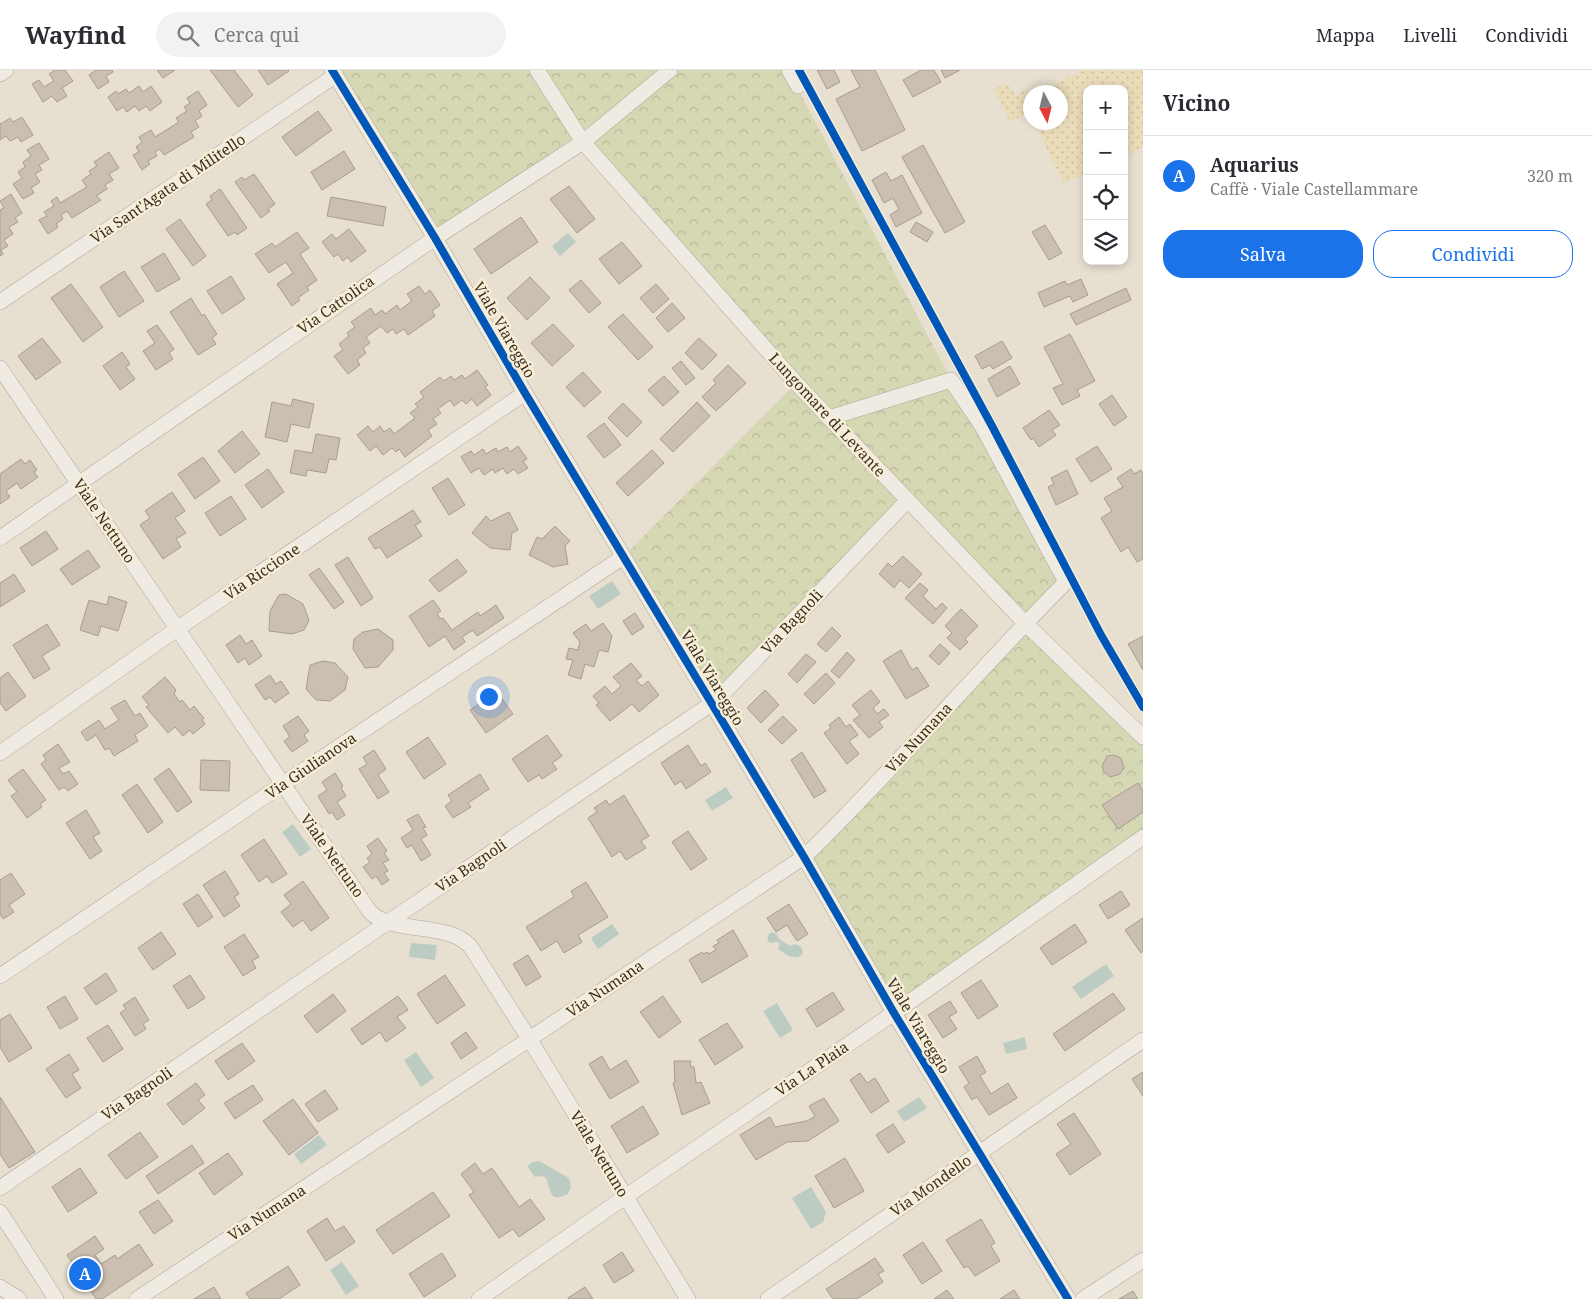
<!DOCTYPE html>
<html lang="it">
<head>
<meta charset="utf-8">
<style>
  :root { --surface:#fff; --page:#f2f2f3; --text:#2b2b33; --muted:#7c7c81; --line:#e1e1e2; --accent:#1a73e8 }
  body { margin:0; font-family:"Noto Serif",serif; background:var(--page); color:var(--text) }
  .controls { position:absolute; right:15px; top:15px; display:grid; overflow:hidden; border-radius:10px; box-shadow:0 2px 8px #0003 }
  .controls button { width:45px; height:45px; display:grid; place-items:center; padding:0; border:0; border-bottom:1px solid var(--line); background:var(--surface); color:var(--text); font:25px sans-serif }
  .compass { position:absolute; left:1023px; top:15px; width:45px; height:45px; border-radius:50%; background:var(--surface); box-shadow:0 2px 8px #0003; rotate:173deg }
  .you { position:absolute; left:488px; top:626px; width:18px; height:18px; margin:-12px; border:4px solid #fff; border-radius:50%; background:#1a73e8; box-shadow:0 0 0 8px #1a73e833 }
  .badge { display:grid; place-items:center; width:32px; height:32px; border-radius:50%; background:var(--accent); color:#fff; font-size:16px; font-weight:700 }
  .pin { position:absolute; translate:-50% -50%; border:2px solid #fff; box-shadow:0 1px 5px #0006 }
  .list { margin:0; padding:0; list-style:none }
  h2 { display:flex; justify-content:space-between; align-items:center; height:65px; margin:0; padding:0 20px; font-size:21px }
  h2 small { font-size:16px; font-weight:400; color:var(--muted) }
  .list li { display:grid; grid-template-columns:32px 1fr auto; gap:15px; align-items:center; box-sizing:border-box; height:80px; padding:0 20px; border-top:1px solid var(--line) }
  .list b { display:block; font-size:19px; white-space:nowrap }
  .list p { margin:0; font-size:16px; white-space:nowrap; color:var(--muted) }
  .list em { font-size:16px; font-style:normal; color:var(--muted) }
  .actions { display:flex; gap:10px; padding:15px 20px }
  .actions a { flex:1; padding:11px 0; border:1px solid var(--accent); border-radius:20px; text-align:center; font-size:18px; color:var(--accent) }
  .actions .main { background:var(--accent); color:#fff }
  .icon { flex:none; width:28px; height:28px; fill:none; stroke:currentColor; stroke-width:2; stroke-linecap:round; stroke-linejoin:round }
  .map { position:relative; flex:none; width:1143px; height:1229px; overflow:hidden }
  header { display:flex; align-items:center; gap:30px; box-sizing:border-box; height:70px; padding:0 25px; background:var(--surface); border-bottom:1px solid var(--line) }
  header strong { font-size:24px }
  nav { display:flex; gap:28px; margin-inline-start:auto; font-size:18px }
  .search { width:350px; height:45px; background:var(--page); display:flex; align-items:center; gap:12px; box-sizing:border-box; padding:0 18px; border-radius:28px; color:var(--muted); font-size:19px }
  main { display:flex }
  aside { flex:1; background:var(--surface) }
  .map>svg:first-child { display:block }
  .sand { fill:url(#sand-dots) }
  .park { fill:url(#park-crowns) }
  .water { fill:#bcccc2 }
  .building { fill:#cbbfb2; stroke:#a89c90 }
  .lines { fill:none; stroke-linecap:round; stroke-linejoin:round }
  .minor-casing { stroke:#ada599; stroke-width:16 }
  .minor { stroke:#efebe3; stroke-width:15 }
  .cycleway-casing { stroke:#f7eed8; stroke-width:11 }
  .cycleway { stroke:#0057b8; stroke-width:8 }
  .labels { text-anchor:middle; stroke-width:5; stroke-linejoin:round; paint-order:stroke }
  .street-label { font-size:15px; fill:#3d2e20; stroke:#f7eed8 }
</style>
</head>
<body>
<header>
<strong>Wayfind</strong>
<div class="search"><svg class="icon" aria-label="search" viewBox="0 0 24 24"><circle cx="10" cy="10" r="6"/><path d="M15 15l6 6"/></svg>Cerca qui</div>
<nav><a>Mappa</a><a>Livelli</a><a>Condividi</a></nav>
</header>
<main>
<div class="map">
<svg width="1143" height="1229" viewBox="0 0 1143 1229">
  <defs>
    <pattern id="sand-dots" width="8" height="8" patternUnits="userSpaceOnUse" patternTransform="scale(1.25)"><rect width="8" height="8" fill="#eadcb9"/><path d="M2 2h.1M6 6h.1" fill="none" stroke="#cabd9f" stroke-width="1.8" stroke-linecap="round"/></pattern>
    <pattern id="park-crowns" width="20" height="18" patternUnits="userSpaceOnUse" patternTransform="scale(1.25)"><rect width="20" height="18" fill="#d6d7b3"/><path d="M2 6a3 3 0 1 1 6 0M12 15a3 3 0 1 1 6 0" fill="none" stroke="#b9b99a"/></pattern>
  </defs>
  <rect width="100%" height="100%" fill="#e7e0d1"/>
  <path class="sand" d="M1079 0H1143V78L1124 86V19H1087V103L1063 113 1035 53 1060 52V22H1039L1080 2Z
    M1006 14 1016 25 1028 19 1030 23V42L1010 52 994 19Z"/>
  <path class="park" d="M334 0H666L435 168Z
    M673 0H788L951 310 1066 512 1025 553 1143 667V767L894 943 804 787 1025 553 907 431 711 634 623 487 796 313 583 72Z"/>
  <path class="water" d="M568 163 576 172 560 186 552 176Z
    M612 511 621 524 598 539 589 526Z
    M726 717 733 728 712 741 705 730Z
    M293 754 311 779 300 787 282 762Z
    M612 854 619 864 598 879 591 868Z
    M772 862 777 864 779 869 790 876 794 874 800 876 803 881 802 885C793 891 786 884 778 879L780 874 777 872 770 873 767 869 769 864Z
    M411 873 437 875 435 890 409 887Z
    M1106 894 1114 906 1081 929 1072 917Z
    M777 933 793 960 780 968 763 941Z
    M1025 967 1027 979 1006 984 1003 973Z
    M416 982 434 1008 421 1017 404 990Z
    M919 1027 927 1038 904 1052 897 1041Z
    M319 1065 327 1075 301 1094 294 1084Z
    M539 1091 569 1108 571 1117 568 1124C549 1134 551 1120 546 1108L542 1106 535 1107 527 1096 533 1092Z
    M811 1117 826 1142 823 1152 811 1159 792 1128Z
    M342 1192 359 1216 346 1225 330 1200Z"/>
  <path class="building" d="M55 0H65L73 11 62 18 67 26 57 32 52 26 43 32 32 14 39 10 44 17 54 11 49 4Z
    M96 0H112L113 2 106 6 109 12 98 19 89 5Z
    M157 0H175L163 8Z
    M210 0H234L253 25 238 37Z
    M258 0H288L289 1 268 15Z
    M817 0H834L840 12 827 19Z
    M851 0H875L905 60 862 81 836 29 860 17Z
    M921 0H934L941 12 913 27 903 10Z
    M941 0H960L945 8Z
    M139 16 143 22 151 16 162 32 150 41 146 36 139 41 135 36 127 42 123 37 117 41 108 27 116 21 118 24 126 19 129 23Z
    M198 21 207 35 199 41 202 46 195 51 199 57 191 62 194 67 164 85 160 79 155 82 157 86 148 91 150 94 142 100 133 85 139 82 136 77 142 72 139 67 151 60 155 67 179 52 176 48 187 41 184 37 190 33 187 28Z
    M318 41 332 60 296 86 282 67Z
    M22 47 33 65 21 72 18 67 10 71 6 66 0 70V53L1 54 10 48 13 52Z
    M39 73 49 89 39 95 42 100 35 104 40 112 31 118 34 123 23 129 13 114 22 108 18 102 25 97 23 92 31 86 27 80Z
    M923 75 965 152 945 163 902 87Z
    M344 81 355 99 322 120 311 102Z
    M109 82 119 98 109 104 113 110 105 115 107 119 96 126 101 130 72 148 67 141 61 145 63 149 56 154 58 157 48 164 39 150 47 146 44 142 54 136 51 131 57 127 60 133 87 117 82 110 91 104 89 101 97 96 94 92Z
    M886 102 891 111 902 105 922 143 896 157 890 145 899 139 893 128 884 133 872 110Z
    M254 104 275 134 268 139 270 141 261 148 235 112 242 107 244 110Z
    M569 116 595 149 577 163 550 129Z
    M220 119 247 158 237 165 235 162 228 166 206 134 212 130 210 126Z
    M11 124 22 143 15 148 18 152 9 157 13 164 4 170 8 176 1 180 3 184 0 186V140L4 138 0 131Z
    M331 127 386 137 383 156 327 146Z
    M521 147 538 172 491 204 474 179Z
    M180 149 206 186 193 196 166 159Z
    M916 152 933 162 927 172 910 162Z
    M1045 155 1062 183 1049 190 1032 162Z
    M349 159 366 181 351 192 348 187 343 191 338 184 334 187 322 172 332 164 336 169Z
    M297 162 309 178 300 184 317 210 307 217 309 220 298 228 300 230 292 236 277 214 293 203 286 192 269 203 255 184 272 173 275 177Z
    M622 172 642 196 619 214 599 189Z
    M164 183 180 209 157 222 141 197Z
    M124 201 144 231 119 247 100 217Z
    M231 206 245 229 222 244 207 221Z
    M530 207 550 228 527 250 507 228Z
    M1081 209 1088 225 1073 232 1070 226 1044 237 1038 223 1065 211 1067 215Z
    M581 210 601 233 589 243 569 220Z
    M71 214 103 257 83 272 51 228Z
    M656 214 669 229 653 243 640 228Z
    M419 216 425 224 430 220 440 235 432 241 435 246 408 265 404 259 396 264 393 259 387 263 381 256 366 267 370 273 363 278 366 283 357 290 360 295 348 304 334 286 343 280 339 274 349 266 347 263 355 257 351 252 371 238 375 245 382 240 385 244 397 235 400 240 412 231 407 224Z
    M1126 218 1131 230 1076 255 1070 244Z
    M191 228 202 246 204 244 217 264 212 268 216 274 198 285 170 242Z
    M672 233 685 248 668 262 656 248Z
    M623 244 653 277 638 290 608 257Z
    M553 254 574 276 552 296 531 273Z
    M157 255 174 279 169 283 173 289 156 300 143 281 155 273 147 261Z
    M1070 264 1095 311 1077 320 1080 326 1062 335 1053 318 1063 314 1044 277Z
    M42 268 61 292 36 310 18 286Z
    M699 268 717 285 702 300 685 283Z
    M1002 271 1012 288 993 299 990 295 982 299 975 286Z
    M122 282 130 294 126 297 135 309 120 320 103 296Z
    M681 291 695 308 686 315 672 298Z
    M728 295 746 313 716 341 702 327 716 313 713 310Z
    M1010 296 1020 314 997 327 988 309Z
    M477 300 488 315 485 317 491 325 477 336 472 329 466 334 462 330 454 336 450 330 438 339 441 343 433 349 437 354 428 360 432 366 405 387 399 379 396 382 392 378 383 385 376 376 370 381 357 365 368 356 373 362 380 356 384 362 390 358 394 364 415 348 410 343 418 337 415 334 424 327 420 322 440 307 444 311 451 306 454 310 462 305 465 309Z
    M583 302 601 322 584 337 566 317Z
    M664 306 679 322 663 336 648 320Z
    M1112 325 1127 347 1114 356 1099 334Z
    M293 329 314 334 309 358 291 354 287 372 265 367 272 332 291 336Z
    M697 332 710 346 673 382 660 369Z
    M623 333 642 352 627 367 608 348Z
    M1049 340 1060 355 1052 360 1056 365 1039 377 1033 368 1031 370 1023 358Z
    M604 353 621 375 604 388 587 366Z
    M242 361 260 384 235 403 218 381Z
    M316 364 340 368 336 390 329 389 326 403 307 400 306 406 290 403 295 380 312 383Z
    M518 376 527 389 523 391 528 398 518 404 514 399 507 404 503 398 495 403 493 399 484 405 479 398 471 403 461 387 471 381 474 385 483 379 486 384 496 378 498 382 507 377 510 382Z
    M1097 376 1112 399 1091 412 1076 389Z
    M652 380 664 393 628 426 616 413Z
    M203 387 220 411 195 429 178 404Z
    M21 389 25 394 30 390 37 400 34 402 38 407 21 419 17 413 6 421 10 427 0 434V404Z
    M268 399 284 422 262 438 245 415Z
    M1131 399 1134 404 1141 400 1143 404V489L1137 492 1128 477 1121 482 1101 448 1112 441 1104 428 1123 417 1117 408Z
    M1067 400 1078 424 1056 435 1048 417 1054 414 1051 408Z
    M448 408 465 435 449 445 432 418Z
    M172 422 185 441 175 448 186 463 176 469 181 477 163 489 140 455 150 448 145 441Z
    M231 426 246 449 220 466 205 443Z
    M413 440 421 452 415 455 422 466 387 488 380 477 375 479 368 468Z
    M509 442 518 460 512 463 510 480 490 478 472 463 486 446 491 451Z
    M555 456 570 471 565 476 568 494 553 497 529 485 537 467 542 469Z
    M46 461 58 479 32 496 20 478Z
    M88 480 100 497 72 515 60 499Z
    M903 486 922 504 909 518 900 510 894 518 879 504 888 493 892 497Z
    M348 487 373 528 361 536 335 495Z
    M457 489 467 502 439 522 429 510Z
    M319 498 344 532 334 539 309 505Z
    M14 504 25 521 0 537V513Z
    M920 513 928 520 923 526 936 539 942 533 947 538 933 554 905 528Z
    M286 524 303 534 309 550 304 560 292 564 269 561 270 541 279 525Z
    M109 526 127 532 118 561 101 556 98 566 80 560 89 530 107 535Z
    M433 530 441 541 437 544 441 549 443 548 452 560 478 542 480 546 496 535 504 548 477 566 473 560 462 567 465 572 454 580 445 566 429 577 409 546Z
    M961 539 978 556 965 569 968 572 960 580 947 568 952 563 945 556Z
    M635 543 644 557 632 565 623 551Z
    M603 553 612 566 608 582 599 580 594 597 585 594 581 609 568 605 573 590 566 589 569 578 578 580 580 572 573 563 586 554 591 561Z
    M47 554 60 575 42 586 50 599 34 609 13 575Z
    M832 557 841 566 826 582 817 574Z
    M378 559 393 570V580L378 597 365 598 353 579 354 569 363 562Z
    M240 565 246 574 252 570 262 586 249 595 245 588 238 593 226 575Z
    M1143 566V600L1128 574Z
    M940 574 950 583 939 595 929 586Z
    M901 580 912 600 917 597 929 616 906 629 883 591Z
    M847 582 855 590 839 608 831 601Z
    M806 584 816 592 797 613 788 604Z
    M323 591 335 593 348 607 345 620 330 631 316 630 306 619 310 595Z
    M631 593 642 606 636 610 642 616 648 611 659 625 639 642 632 634 610 651 596 635 599 633 593 626 605 616 612 624 621 616 613 607Z
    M8 602 26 626 6 641 0 633V608Z
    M826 603 835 613 814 634 804 624Z
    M270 605 276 614 281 611 289 623 275 633 270 627 265 630 255 615Z
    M165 607 176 620 174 624 180 632 182 630 190 640 194 636 204 648 202 650 205 654 193 664 190 660 183 666 175 657 168 663 146 637 149 635 142 627Z
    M765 620 779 635 761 653 747 638Z
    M871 620 880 632 873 638 877 644 884 639 889 645 879 652 883 657 869 668 853 650 860 645 852 635Z
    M497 622 513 644 486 663 470 640Z
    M125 630 135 646 140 643 148 656 135 665 138 671 114 686 109 678 105 680 96 665 87 671 81 662 99 650 105 659 119 650 111 638Z
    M298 646 309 661 304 665 308 671 292 682 284 671 290 667 283 656Z
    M783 646 797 660 782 674 768 660Z
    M839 647 846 657 850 654 858 665 849 671 859 684 847 694 824 663 831 658 829 655Z
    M547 665 562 686 552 693 557 699 542 709 539 705 528 712 512 689Z
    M428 667 446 694 424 709 406 682Z
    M58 674 70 692 59 698 63 704 69 701 78 714 68 721 64 717 59 720 41 694 46 690 43 685Z
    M688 675 701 696 705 693 711 702 686 719 681 711 675 715 661 693Z
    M374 680 386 699 378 705 389 722 378 729 359 699 367 694 363 687Z
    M802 682 826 721 814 728 791 690Z
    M1114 685 1121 688 1124 698 1120 704 1110 707 1104 702 1102 696 1107 686Z
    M201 690 230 691 229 721 200 720Z
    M169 698 192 732 177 742 154 709Z
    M23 699 46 730 40 734 42 737 27 748 11 726 17 722 8 710Z
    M335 703 343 716 341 718 346 726 337 732 345 745 337 750 332 742 329 744 318 726 327 720 322 712Z
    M480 704 489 719 468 733 471 737 453 748 445 736 452 731 448 725Z
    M1138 713 1143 721V742L1118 759 1102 735Z
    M137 714 163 752 148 763 122 725Z
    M624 725 649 766 641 771 646 778 626 790 620 781 612 787 588 748 597 742 594 738 606 730 609 735Z
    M86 740 100 763 93 767 102 781 90 789 66 753Z
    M418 744 426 757 423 758 427 765 421 769 431 785 421 791 412 775 407 778 401 768 413 760 407 750Z
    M688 761 707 789 691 800 672 772Z
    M378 768 387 781 384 783 389 790 383 793 388 801 384 803 389 810 382 815 376 806 372 809 363 797 370 792 367 788 372 784 367 776Z
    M264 769 287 804 272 813 267 806 259 812 241 785Z
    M225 801 239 824 234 827 240 836 224 847 203 815Z
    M11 803 25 824 9 835 14 842 3 849 0 844V810Z
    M303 811 329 848 311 861 303 850 293 857 281 842 291 834 284 825Z
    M586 812 608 847 578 865 582 872 564 883 557 871 541 881 526 857 574 827 571 821Z
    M1121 821 1130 835 1108 849 1099 835Z
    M198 824 213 847 198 857 183 834Z
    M789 834 808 864 797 871 787 855 776 862 767 848Z
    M1143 848V881L1141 883 1125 860Z
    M1075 854 1087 872 1052 895 1040 878Z
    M733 860 748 886 702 913 689 890 702 882 703 884 708 882 709 884 716 880 713 876 719 873 717 870Z
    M161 862 176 884 153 900 138 878Z
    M244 864 259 887 252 891 256 898 243 906 224 877Z
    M528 885 541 907 526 916 513 894Z
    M106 903 117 921 96 935 84 918Z
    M190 905 205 928 188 939 173 916Z
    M445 905 465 935 437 954 417 924Z
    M981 910 998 936 978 949 961 923Z
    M833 922 844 940 817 957 806 939Z
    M1113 923 1125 939 1065 981 1053 964Z
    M333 924 346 941 317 963 304 946Z
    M65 926 78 949 60 959 47 937Z
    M398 926 408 940 397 947 406 958 386 972 380 962 362 975 351 959Z
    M663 926 681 952 659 968 640 942Z
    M135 927 149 950 143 954 146 959 135 966 120 943 126 939 123 935Z
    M950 931 957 942 949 947 957 959 943 968 928 945Z
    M10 944 32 978 9 992 0 977V950Z
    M727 953 743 977 715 995 699 970Z
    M108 955 123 979 103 992 87 968Z
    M466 962 477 978 461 989 451 973Z
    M242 973 255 991 228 1010 215 991Z
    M69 984 79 1000 72 1004 81 1018 66 1028 46 999Z
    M602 986 610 1000 626 990 639 1012 610 1029 589 994Z
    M977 986 986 1002 980 1006 991 1024 1008 1013 1017 1028 989 1045 977 1027 972 1030 964 1017 969 1013 959 997Z
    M674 991H691L690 996 694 997 696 1013 701 1012 710 1033 682 1045 673 1013 675 1012Z
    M1143 1002V1026L1132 1009Z
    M860 1003 867 1013 875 1008 889 1031 871 1043 850 1010Z
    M196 1013 205 1025 198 1030 205 1038 183 1055 167 1034Z
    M253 1015 263 1030 235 1049 224 1033Z
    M325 1020 338 1039 318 1052 305 1034Z
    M0 1027 35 1082 9 1098 0 1084Z
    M824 1028 839 1051 808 1071 787 1072 756 1090 740 1065 770 1047 775 1057 807 1051 815 1046 809 1036Z
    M293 1029 318 1063 289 1085 263 1051Z
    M643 1036 659 1064 627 1083 611 1056Z
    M1074 1043 1101 1084 1070 1105 1056 1084 1071 1074 1057 1054Z
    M893 1054 905 1072 888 1083 876 1065Z
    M140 1062 158 1087 126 1109 108 1085Z
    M192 1075 204 1093 158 1124 146 1106Z
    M228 1083 243 1104 214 1125 199 1103Z
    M845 1088 864 1121 834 1138 815 1106Z
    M475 1093 483 1104 492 1098 519 1137 530 1129 545 1149 519 1167 513 1159 499 1168 469 1125 474 1122 461 1104Z
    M80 1098 97 1123 68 1142 52 1117Z
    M433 1122 450 1146 393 1184 376 1160Z
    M158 1130 173 1151 154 1164 139 1142Z
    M327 1148 335 1161 344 1156 355 1172 326 1191 307 1161Z
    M981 1149 995 1173 991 1176 1000 1191 975 1206 968 1196 964 1198 946 1170Z
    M95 1166 104 1179 95 1185 101 1194 115 1185 117 1189 139 1174 153 1195 102 1229H96L67 1185Z
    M923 1172 942 1201 922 1214 903 1185Z
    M622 1182 634 1201 614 1213 603 1195Z
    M442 1183 456 1206 424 1227 409 1204Z
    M875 1188 884 1201 878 1204 883 1212 857 1229H833L826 1219Z
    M288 1196 300 1215 279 1229H250L246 1223Z
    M214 1217 221 1229H194Z
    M585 1217 593 1229H568V1228Z
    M947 1220 954 1229H934Z
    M1014 1220 1020 1229H1000Z
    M1133 1221 1138 1229H1119Z"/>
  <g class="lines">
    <defs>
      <path id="minor" d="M332 0 435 168 525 323 804 787 894 943 1068 1229
        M537 0 583 72 796 313 1025 553 1143 667
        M789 0 798 16
        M0 4 6 0
        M0 232 336 5
        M0 298 370 842C393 865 447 851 470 876L530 970 688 1229
        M0 468 435 168 583 72 670 0
        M0 683 177 559 525 323
        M0 906 283 714 623 487
        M0 1118 388 852 717 630 907 431
        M0 1142 56 1229
        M0 1217 19 1229
        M137 1229 804 787C895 699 976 602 1066 512L982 356 951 310 829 348
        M479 1229 625 1127 894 943 1143 767
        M768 1229 1143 970
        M1083 1229 1143 1190"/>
    </defs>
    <use href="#minor" class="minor-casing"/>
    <use href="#minor" class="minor"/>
    <defs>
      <path id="cycleway" d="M332 0 435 168 525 323 804 787 894 943 1068 1229
        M799 0 992 356 1101 565 1143 637"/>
    </defs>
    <use href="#cycleway" class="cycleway-casing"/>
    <use href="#cycleway" class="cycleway"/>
  </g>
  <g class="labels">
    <g class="street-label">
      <text transform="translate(168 119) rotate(-34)" y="5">Via Sant'Agata di Militello</text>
      <text transform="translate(336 235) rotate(-35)" y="5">Via Cattolica</text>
      <text transform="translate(504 260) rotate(60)" y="5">Viale Viareggio</text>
      <text transform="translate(827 345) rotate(47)" y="5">Lungomare di Levante</text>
      <text transform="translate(104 451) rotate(56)" y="5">Viale Nettuno</text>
      <text transform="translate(262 502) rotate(-34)" y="5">Via Riccione</text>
      <text transform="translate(792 552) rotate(-47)" y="5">Via Bagnoli</text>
      <text transform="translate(712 608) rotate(59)" y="5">Viale Viareggio</text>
      <text transform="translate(919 668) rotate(-47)" y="5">Via Numana</text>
      <text transform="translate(311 696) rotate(-34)" y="5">Via Giulianova</text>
      <text transform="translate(332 786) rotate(55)" y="5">Viale Nettuno</text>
      <text transform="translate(471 796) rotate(-34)" y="5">Via Bagnoli</text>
      <text transform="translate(605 919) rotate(-34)" y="5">Via Numana</text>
      <text transform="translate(918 956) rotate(59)" y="5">Viale Viareggio</text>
      <text transform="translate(812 999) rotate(-34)" y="5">Via La Plaia</text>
      <text transform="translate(137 1024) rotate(-34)" y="5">Via Bagnoli</text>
      <text transform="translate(599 1084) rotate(59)" y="5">Viale Nettuno</text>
      <text transform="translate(931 1116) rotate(-35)" y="5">Via Mondello</text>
      <text transform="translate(267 1143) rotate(-33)" y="5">Via Numana</text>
    </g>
  </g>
</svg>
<div class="controls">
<button>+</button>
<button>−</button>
<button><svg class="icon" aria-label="locate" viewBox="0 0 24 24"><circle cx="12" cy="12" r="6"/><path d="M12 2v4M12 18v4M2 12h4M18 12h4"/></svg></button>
<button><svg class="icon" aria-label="layers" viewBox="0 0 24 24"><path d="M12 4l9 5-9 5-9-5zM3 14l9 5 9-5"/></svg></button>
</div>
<svg class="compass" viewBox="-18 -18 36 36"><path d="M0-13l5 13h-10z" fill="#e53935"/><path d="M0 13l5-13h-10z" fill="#7c7c81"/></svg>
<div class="you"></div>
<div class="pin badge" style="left:85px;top:1204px">A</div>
</div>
<aside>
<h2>Vicino<small></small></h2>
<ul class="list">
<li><span class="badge">A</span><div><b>Aquarius</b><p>Caffè · Viale Castellammare</p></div><em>320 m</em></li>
</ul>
<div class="actions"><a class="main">Salva</a><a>Condividi</a></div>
</aside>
</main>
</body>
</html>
